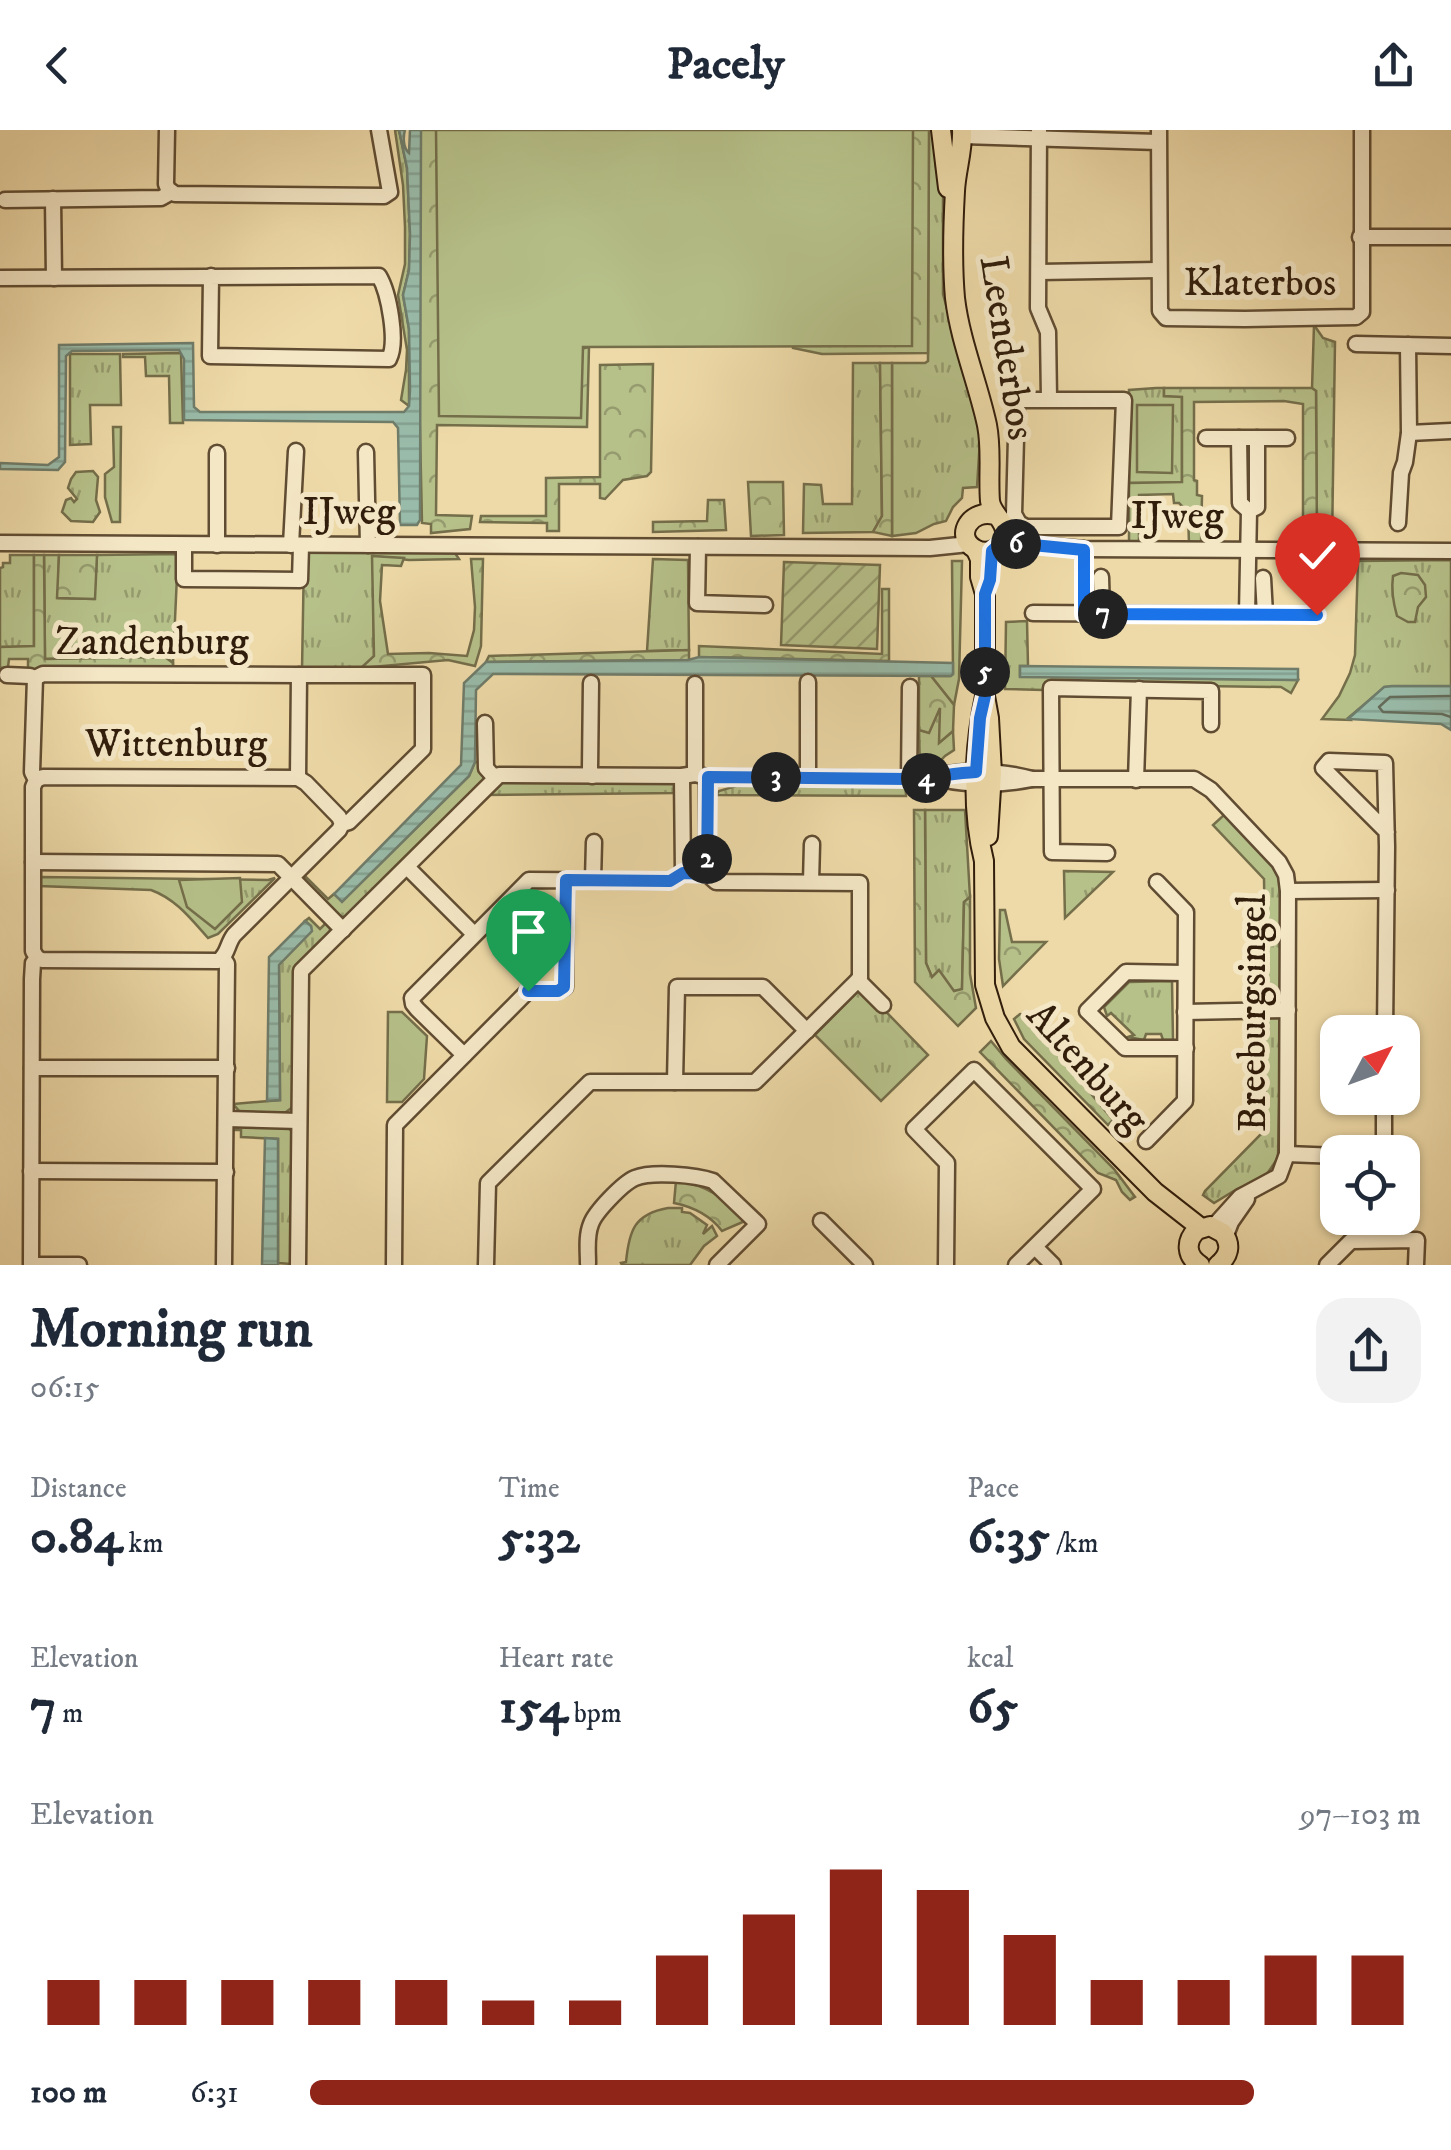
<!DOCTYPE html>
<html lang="en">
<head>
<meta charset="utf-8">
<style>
	:root { --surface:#fff; --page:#f2f2f3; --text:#1f2937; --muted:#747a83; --accent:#8f2418 }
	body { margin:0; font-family:"IM FELL DW Pica",serif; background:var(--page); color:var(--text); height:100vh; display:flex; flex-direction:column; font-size:38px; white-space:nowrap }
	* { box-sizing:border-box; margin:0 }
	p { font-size:32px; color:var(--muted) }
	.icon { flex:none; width:55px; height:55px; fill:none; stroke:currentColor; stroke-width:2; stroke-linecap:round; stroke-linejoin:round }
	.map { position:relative; height:1135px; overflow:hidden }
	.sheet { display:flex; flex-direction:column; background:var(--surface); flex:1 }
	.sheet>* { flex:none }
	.needle { width:65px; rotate:49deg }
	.buttons { position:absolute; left:1320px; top:885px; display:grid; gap:20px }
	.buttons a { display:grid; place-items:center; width:100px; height:100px; border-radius:20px; background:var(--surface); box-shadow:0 2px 8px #0004; font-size:50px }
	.pin { position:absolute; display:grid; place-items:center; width:85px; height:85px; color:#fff; margin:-102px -42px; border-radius:50% 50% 50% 0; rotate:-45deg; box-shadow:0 0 10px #0007 }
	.pin .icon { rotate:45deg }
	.km { position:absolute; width:50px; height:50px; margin:-25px; border-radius:50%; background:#222; color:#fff; font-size:28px; line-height:50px; text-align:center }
	.round { display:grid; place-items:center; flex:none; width:105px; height:105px; border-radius:30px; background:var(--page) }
	.overview { display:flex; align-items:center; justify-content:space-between; height:170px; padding:0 30px }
	h1 { font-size:55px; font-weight:700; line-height:75px }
	.stats { display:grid; grid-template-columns:repeat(3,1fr); gap:15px; height:170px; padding:10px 30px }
	.stats div { display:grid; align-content:center }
	.stats b { font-size:50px; font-weight:700 }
	.stats small { font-size:28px; font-weight:400 }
	.stats p { font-size:28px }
	.chart { height:280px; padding:20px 30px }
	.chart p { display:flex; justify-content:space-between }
	.chart svg { width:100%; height:180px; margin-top:10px; stroke:var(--accent); stroke-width:6 }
	ul { padding:0 30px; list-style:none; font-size:32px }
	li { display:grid; grid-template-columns:160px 120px 1fr; align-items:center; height:75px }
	li i { height:25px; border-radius:12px; background:var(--accent) }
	header { display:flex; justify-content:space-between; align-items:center; height:130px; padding:0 30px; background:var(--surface); font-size:45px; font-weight:700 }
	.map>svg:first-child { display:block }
	.grass { fill:url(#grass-tufts); stroke:#746e4a; stroke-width:2.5 }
	.forest { fill:url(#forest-crowns); stroke:#746e4a; stroke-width:2.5 }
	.park { fill:#b6c089; stroke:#746e4a; stroke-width:2.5 }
	.garden { fill:url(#garden-furrows); stroke:#746e4a; stroke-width:2.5 }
	.water { fill:url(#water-rules); stroke:#6f7c6a; stroke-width:2.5 }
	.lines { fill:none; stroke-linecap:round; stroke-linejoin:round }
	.shore { stroke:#656c5a; stroke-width:2.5 }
	.minor-casing { stroke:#604c32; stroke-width:19 }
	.major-casing { stroke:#311d0b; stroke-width:22 }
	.minor { stroke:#f4e7c6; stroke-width:14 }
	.major { stroke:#eedaa8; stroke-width:18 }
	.route-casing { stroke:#fff; stroke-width:20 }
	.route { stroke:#1a73e8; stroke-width:12 }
	.labels { text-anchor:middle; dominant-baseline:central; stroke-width:10; stroke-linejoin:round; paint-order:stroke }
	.street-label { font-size:40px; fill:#311d0b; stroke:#f4e7c6 }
</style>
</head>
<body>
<header><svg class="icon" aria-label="back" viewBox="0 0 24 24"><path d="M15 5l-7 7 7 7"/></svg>Pacely<svg class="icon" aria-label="share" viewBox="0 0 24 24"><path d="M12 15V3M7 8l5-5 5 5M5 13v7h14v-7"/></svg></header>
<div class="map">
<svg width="1451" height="1135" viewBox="0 0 1451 1135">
	<defs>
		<pattern id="grass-tufts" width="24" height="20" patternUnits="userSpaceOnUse" patternTransform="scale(2.5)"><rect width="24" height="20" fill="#b6c089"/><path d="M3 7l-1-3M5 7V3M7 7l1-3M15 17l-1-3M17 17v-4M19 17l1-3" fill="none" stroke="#959b6e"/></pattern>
		<pattern id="forest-crowns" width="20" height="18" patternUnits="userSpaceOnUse" patternTransform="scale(2.5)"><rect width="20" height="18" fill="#b6c089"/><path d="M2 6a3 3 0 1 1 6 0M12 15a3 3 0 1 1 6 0" fill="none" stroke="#959b6e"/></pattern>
		<pattern id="garden-furrows" width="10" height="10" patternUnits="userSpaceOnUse" patternTransform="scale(2.5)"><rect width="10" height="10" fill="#b6c089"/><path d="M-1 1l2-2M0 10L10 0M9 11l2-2" fill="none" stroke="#959b6e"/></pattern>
		<pattern id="water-rules" width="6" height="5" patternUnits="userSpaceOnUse" patternTransform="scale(2.5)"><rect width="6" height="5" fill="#99bba9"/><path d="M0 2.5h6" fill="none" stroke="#84a090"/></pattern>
	</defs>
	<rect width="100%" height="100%" fill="#eedaa8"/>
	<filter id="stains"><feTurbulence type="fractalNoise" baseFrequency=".002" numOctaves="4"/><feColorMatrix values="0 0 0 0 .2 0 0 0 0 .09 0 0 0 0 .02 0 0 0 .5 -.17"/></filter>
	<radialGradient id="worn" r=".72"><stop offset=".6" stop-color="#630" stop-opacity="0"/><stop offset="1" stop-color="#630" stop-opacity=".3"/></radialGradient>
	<g class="grass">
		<path d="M395,0h4l8,38 3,66 -1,36 -6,25 6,34v77l-8,-6 5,-30 1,-20 -9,-55 7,-31v-37l-2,-42z"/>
		<path d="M929,0h8l6,60v104l33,121 4,24 -3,48 -14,1 -1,10 -9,9 -7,14 -12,3 -18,9 -24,3v-173h33l3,-2z"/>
		<path d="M1314,195l9,13 12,4 -3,202h-15l-1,-153 -4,-2z"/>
		<path d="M181,223l2,70h-13l-1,-47h-23l-1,-19h-22v-3z"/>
		<path d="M70,224h50l1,51h-31l1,39 -21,1z"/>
		<path d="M853,233h27l2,153 -9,16 -70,1 1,-49 17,1 2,19h29z"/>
		<path d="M1156,258h8v8h18v87h-53v-93z"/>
		<path d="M113,297h8l-1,95h-8l-7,-25v-23l9,-7z"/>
		<path d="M93,341l5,6 -2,23 4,12 -7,10 -22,-1 -9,-9 4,-12 5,-2 3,4 3,-3 -9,-11 3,-9 5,-7z"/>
		<path d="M309,419l144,1 6,9 -50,1 -36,-4 1,100 -5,12 -8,4 -4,-4h-14l-2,3 -8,-3 -31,2 2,-113z"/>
		<path d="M178,424l-5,109 -8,-6 -120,2 -1,-104h15l-1,43 36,1 3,-44z"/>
		<path d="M10,425h24v92h-34v-79l3,-1v-4h7z"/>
		<path d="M653,429l35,1 1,90 -42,1z"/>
		<path d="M1451,430v126l-66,1 -37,31 2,2 -28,-1 17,-23 11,-23 5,-18 3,-94z"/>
		<path d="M952,431h10l-3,118 -5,26 -23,-29h19l3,-2z"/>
		<path d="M1027,491l1,45h-8v10l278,4 -7,13 -10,-6 -221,-3 -17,6 -38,-1 1,-67z"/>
		<path d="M941,574l-1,38 13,-11 1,19 -9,6 -14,15h-11l-1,-41 10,2z"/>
		<path d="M475,632h5l9,16 -141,139h-10l-33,-34v-7l23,23 6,-5 8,7 127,-125z"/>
		<path d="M675,650l1,13 -193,2 12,-12 15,-1z"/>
		<path d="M900,655h6v11l-190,-1 3,-4 17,-5z"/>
		<path d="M925,680h40l5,87 -6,5 -2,88 -8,1 -22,-13 -6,-15z"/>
		<path d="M1224,685l47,49 10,15v119l-15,1 -2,-120 -51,-54z"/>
		<path d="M1064,741l49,1 -48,46z"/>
		<path d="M41,747l227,3 7,-2 -57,56 -10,4c-17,-19 -32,-39 -57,-48l-112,-4z"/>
		<path d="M309,788l11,11 6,-6 4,4v7l-34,36 -2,136 -8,6 -45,1 -8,-9 47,-4 -1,-136 32,-33v-5l-6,-5z"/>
		<path d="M1172,851l1,59h-10l-2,-6h-15l-2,6 -16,-3 6,-2 -23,-22 -4,3 -3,-9 25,-25z"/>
		<path d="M862,857l66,68 -47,46 -66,-66z"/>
		<path d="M1264,888h17l-3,140 -14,20 -27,11 -23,14 -11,-8 2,-4 61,-62z"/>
		<path d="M240,996h46l8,7 -3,131 -13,-1v-124l-37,-2v-7h-6z"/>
		<path d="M668,1078h14v4l8,1 17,12 -4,9 9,-8 5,10 -13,10 -14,19h-68l-1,-2 5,-1c3,-31 8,-48 42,-54z"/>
	</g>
	<g class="forest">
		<path d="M417,0h21l142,219 9,-2 -2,80 -150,-2 -1,90 36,1 -2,13 -39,4v-9l-9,-1 -5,-230z"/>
		<path d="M909,0h20l-1,223 -106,1 -29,-6v-7z"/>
		<path d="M880,233h12v173l-19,-4 9,-16z"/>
		<path d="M653,234l-2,108 -4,4 -24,4 -18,19 -5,-1v-14h-41v47h-12v-8l-67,-1 1,-6h65v-38l54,-1v-112z"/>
		<path d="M1164,258h148l4,3 1,153h-14v-140l-19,-3 -90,1v78l3,1v14l5,1 -1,48h-12l-1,-32 -9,-9h-5l-1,-9 -34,1v49h-10v-61l53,-1v-85l-18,-1z"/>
		<path d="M748,352h35l1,53 -33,1z"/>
		<path d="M708,370h16l2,30 -73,2v-10l54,-1z"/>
		<path d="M34,425h10l1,104 120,-2 8,6v7h-145v-11h-19l-1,8 -8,1v-21l34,-1z"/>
		<path d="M59,425h38l-2,44 -38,-1z"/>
		<path d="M372,426l32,2 -3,8 -19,-1 -2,36 8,53 41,-1 38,3 7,-26 1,-23 -4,-48h12l-2,87 -6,20 -27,-6 -87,8 13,-12z"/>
		<path d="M1401,443l17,2 7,10 1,12 -8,10 -3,15h-7l-11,-6c-4,-14 -6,-26 -4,-40z"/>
		<path d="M882,459h7v72l-190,-4v-11l183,8z"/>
		<path d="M689,520v10l-203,2 3,-6z"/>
		<path d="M919,546h12l23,29 -1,26 -14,12 1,-35 -11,25 -10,-3z"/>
		<path d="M914,680h11l1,153 6,14 7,-7 15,21 8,-2 2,-87 6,-5v77l6,34 -18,18 -43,-44z"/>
		<path d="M1000,780h5l7,32h34l-43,44 -4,-27z"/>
		<path d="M1020,884l5,1 10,12 78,93 -5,5 -84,-86 -10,-20z"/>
		<path d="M991,911l15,18 108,110 21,28 -5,3 -8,-8 -6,-12 -18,-7 -118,-121z"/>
		<path d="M676,1051c33,4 46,16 69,40l-23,10c-12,-16 -28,-24 -48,-28z"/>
	</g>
	<g class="park">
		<path d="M436,0h477l-1,216 -329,1 -2,71 -142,-2z"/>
		<path d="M1137,275h36l-1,68 -35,-1z"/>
		<path d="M240,748l2,24 -27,27 -28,-22 -8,-27z"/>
		<path d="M388,882h14l25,24 -3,43 -22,23h-15z"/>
	</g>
	<path class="garden" d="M784,432l96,3 -3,84 -96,-4z"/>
	<g class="water">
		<path d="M399,0h6c-2,7 -2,18 4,23l1,-23h11l-1,390 -3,5h-17l-2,-97 -5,-6 -209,-2v-61l-5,-9 -107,1 -6,5 -1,106 -7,8 -58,-1v-6l48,2 11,-8v-112l134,-2 1,64 6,5h204l5,-6 1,-16 -1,-61 -6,-34 6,-25 1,-36 -3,-66z"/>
		<path d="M699,527l254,6v11l-2,2 -458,-2 -17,16 -1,72 -6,14 -127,126 -8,-8 127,-129 3,-82 22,-21 202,-2z"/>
		<path d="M1020,536l278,3v11l-278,-3z"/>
		<path d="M1392,556h59v44l-10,-6 -93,-5 36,-32z"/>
		<path d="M305,791l6,5 1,5 -33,34 1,135 -13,1 2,-144z"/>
		<path d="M265,1008l13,1v126h-16z"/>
	</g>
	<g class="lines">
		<path class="shore" d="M1451,566l-61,1 -11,10 4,5 59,2 9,3"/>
		<g class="minor-casing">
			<g id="minor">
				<path d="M167,0l-1,54 2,5 7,5 209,2 6,-4 -11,-62"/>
				<path d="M1039,0l-1,178 10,24 1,67"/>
				<path d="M1159,0l1,181 6,7 79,1 111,-2 6,-5v-182"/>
				<path d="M963,6l195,6"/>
				<path d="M53,69l1,79"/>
				<path d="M5,70l156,-2 9,-5"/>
				<path d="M1360,107h91"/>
				<path d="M1039,142l119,-2"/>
				<path d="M0,148l379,-2c10,17 19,66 10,83l-179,-3 1,-80"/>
				<path d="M1356,214l95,2"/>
				<path d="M1017,270h107l-5,127h-93l-7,-4 -5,-9z"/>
				<path d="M1409,303l42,-2"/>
				<path d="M1206,308h81"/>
				<path d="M1239,308l1,65 9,8"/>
				<path d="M366,322l2,93"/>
				<path d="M1398,393l3,-50 4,-11 4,-29 -1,-88"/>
				<path d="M1002,412l82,7 367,2"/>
				<path d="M0,413l930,5 39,-4"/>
				<path d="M184,415v34l116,1 1,-34"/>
				<path d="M217,415v-92"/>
				<path d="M291,415l5,-94"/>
				<path d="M698,417l-1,56 68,2"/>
				<path d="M1084,419v64"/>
				<path d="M1101,447l1,37"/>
				<path d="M1263,448l2,36"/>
				<path d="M1033,483l284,2"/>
				<path d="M1247,484l2,-103 8,-4v-69"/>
				<path d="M7,545l23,1 5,2 8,-4 256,1"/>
				<path d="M35,548l-3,94 4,8 -3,7v164l4,7 -4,5 -1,16 -1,286h48"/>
				<path d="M808,552v95"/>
				<path d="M591,553l-1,86 2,7"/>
				<path d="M695,554v90"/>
				<path d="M485,593l1,45 9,10"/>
				<path d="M682,646l1,97"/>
				<path d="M298,648l1,-103h124v74l-74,73 -7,2"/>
				<path d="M909,649l1,-92"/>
				<path d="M941,649c30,7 61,6 91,0h162l17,11 68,72 7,13 2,16 -1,263 -8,22 -39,21 -27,30"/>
				<path d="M36,650l7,-3 255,1 8,5 33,34 3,7 -3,6 -105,105c-7,9 -6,20 -16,26l-176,-1 -5,-2"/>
				<path d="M1136,650l3,-91"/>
				<path d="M1107,723l-55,-1 -1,-164 160,3v33"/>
				<path d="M33,732l245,2 65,66"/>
				<path d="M407,737l67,67"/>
				<path d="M707,744v-97"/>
				<path d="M593,750l1,-38"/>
				<path d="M811,752l1,-38"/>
				<path d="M1288,761l99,-1"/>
				<path d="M223,828l4,6 -3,301"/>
				<path d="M1184,843l-58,-1 -39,39 38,37h61"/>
				<path d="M858,850l25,25"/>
				<path d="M1185,882l103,-2"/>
				<path d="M1385,902l2,-185 -2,-84 -56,-2 -6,7 64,64"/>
				<path d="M464,925l-47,-46 -4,-5 -1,-6 117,-118 141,1 13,-8"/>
				<path d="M32,938h195"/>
				<path d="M675,952l2,-95h86l44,44"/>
				<path d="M227,989l72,2"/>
				<path d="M1146,1011l39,-40 1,-189 -29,-30"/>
				<path d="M1384,1022v-54"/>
				<path d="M1287,1024l51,2"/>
				<path d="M31,1041l195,1"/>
				<path d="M821,1091l44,44"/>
				<path d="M1226,1105l5,-13 16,-23"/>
				<path d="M1382,1109l1,-21"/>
				<path d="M1035,1117l18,18"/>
				<path d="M588,1133c0,-12 -2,-27 3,-39 4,-12 32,-41 44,-46 17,-7 61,-3 78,3l45,43 -41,41"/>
				<path d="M298,1135l3,-294 198,-196 183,1 13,-2 12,3 202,2c21,-1 37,-6 57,-7 22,-1 44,1 66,7"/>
				<path d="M394,1135l1,-140 133,-134h30l7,-4 1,-107"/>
				<path d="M486,1135l2,-82 102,-101h165l105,-104v-95l-144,-1 -9,-8 -24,-1"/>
				<path d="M946,1135l1,-102 -33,-34 60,-59 119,119 -77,76"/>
				<path d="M1327,1135l24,-24 66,-1 -1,25"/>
			</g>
		</g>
		<g class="major-casing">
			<g id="major">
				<path d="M941,0l7,58"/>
				<path d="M962,0c1,21 -6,40 -7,61 -2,35 -3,73 0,107 5,43 23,85 32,127 5,25 1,51 3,76 2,14 17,20 15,34 -2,14 -18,21 -30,14 -22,-13 -4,-41 20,-34"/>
				<path d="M976,420l4,9v18l5,17v102l4,22 3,55 -4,63"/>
				<path d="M985,566c-11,52 -14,113 -1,165l1,124 10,33 16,29 144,145 46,36"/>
				<path d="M1200,1135c-14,-9 -15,-24 -3,-35l13,-4 13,7c9,12 6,23 -5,32"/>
			</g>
		</g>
		<use href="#minor" class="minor"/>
		<use href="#major" class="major"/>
	</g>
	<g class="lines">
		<g class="route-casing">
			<path id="route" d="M528,861h30l6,-4 2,-107 104,1 13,-8 24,1 1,-97 200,2c24,-1 46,-6 68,-7l4,-54 5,-22v-102l5,-14 2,-29 10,-9 82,8v64l233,1"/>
		</g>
		<use href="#route" class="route"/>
	</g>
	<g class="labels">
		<g class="street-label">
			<text x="1260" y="154">Klaterbos</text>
			<text transform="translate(1006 218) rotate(81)">Leenderbos</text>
			<text x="349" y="383">IJweg</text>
			<text x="1177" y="387">IJweg</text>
			<text x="152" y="513">Zandenburg</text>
			<text x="176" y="615">Wittenburg</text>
			<text transform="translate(1254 883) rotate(-90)">Breeburgsingel</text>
			<text transform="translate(1087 938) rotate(48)">Altenburg</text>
		</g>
	</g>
	<rect width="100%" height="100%" filter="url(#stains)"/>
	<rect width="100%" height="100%" fill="url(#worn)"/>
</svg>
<div class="buttons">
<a><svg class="needle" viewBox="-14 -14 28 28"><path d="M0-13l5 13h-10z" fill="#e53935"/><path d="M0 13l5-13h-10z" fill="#747a83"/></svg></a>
<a><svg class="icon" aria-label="locate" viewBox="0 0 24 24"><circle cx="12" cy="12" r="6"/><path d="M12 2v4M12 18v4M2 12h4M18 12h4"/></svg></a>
</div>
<div class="pin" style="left:528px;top:861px;background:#1e9e55"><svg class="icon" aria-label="arrive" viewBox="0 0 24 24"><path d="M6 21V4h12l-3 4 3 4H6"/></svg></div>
<div class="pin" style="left:1317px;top:485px;background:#d93025"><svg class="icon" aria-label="check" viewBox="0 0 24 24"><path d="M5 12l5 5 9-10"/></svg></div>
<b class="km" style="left:707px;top:729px">2</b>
<b class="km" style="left:776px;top:647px">3</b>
<b class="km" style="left:926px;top:648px">4</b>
<b class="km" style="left:985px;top:542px">5</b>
<b class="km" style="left:1016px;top:414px">6</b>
<b class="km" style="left:1103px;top:484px">7</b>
</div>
<section class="sheet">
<div class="overview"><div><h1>Morning run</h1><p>06:15</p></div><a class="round"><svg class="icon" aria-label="share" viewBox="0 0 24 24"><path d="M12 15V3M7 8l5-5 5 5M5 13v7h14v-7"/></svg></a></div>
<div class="stats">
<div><p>Distance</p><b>0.84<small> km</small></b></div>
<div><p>Time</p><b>5:32</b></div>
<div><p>Pace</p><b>6:35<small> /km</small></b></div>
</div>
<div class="stats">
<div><p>Elevation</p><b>7<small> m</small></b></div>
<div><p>Heart rate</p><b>154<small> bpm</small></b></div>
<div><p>kcal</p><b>65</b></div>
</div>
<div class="chart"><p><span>Elevation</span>97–103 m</p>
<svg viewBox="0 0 160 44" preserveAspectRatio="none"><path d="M5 44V33M15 44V33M25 44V33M35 44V33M45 44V33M55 44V38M65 44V38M75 44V27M85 44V17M95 44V6M105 44V11M115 44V22M125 44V33M135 44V33M145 44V27M155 44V27"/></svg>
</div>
<ul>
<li><b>100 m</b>6:31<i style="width:85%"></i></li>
</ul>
</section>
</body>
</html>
